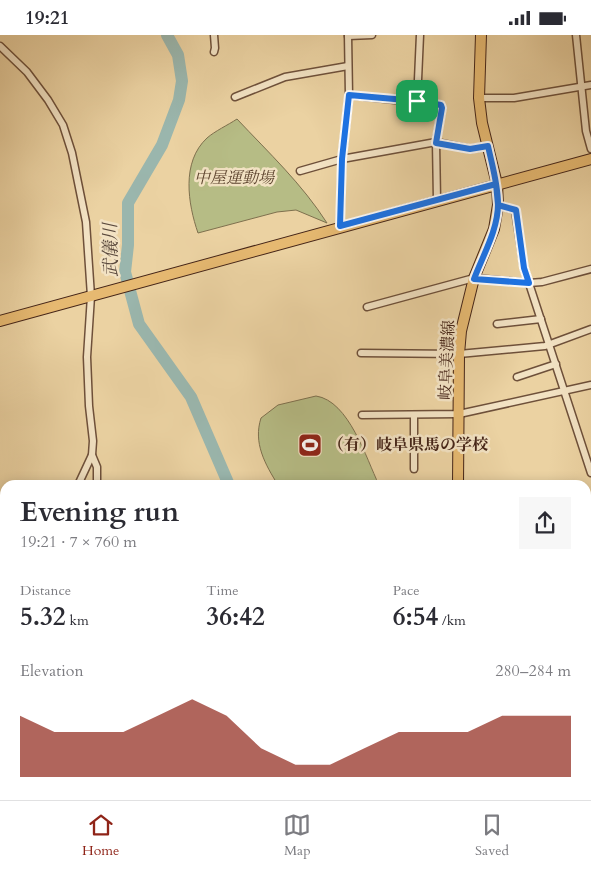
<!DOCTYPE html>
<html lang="en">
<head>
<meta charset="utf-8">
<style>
	:root { --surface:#fff; --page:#f7f7f7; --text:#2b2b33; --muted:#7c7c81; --line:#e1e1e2; --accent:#8f2418 }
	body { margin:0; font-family:Cardo,"Noto Serif JP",serif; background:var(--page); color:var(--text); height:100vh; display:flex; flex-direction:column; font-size:19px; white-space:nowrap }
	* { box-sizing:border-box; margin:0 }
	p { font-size:16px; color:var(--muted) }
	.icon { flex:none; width:28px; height:28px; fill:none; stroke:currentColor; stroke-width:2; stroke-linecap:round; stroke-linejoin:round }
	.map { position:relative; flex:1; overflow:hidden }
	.sheet { position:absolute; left:0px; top:445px; width:591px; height:320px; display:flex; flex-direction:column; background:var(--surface); border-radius:15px 15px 0 0; box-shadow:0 2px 12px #0003 }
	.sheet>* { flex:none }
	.pin { position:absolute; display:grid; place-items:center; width:42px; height:42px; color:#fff; margin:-21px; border-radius:10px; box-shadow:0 2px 8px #0006 }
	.round { display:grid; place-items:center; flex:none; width:52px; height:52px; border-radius:0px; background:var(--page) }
	.summary { display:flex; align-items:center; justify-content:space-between; height:85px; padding:0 20px }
	h1 { font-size:28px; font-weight:600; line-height:38px }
	.figures { display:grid; grid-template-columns:repeat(3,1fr); gap:8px; height:85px; padding:5px 20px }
	.figures div { display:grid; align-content:center }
	.figures b { font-size:25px; font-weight:600 }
	.figures small { font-size:14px; font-weight:400 }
	.figures p { font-size:14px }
	.chart { height:140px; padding:10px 20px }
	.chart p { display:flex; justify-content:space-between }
	.chart svg { width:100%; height:90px; margin-top:5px; fill:var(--accent); opacity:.7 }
	.status { display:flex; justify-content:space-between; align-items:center; height:35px; padding:0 25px; background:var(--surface); direction:ltr }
	.status svg { height:14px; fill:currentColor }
	.tabs { display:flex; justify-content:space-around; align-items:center; height:70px; border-top:1px solid var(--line); background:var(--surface); font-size:14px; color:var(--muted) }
	.tabs a { display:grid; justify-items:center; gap:2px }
	.tabs .on { color:var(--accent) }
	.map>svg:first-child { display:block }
	.green { fill:#b6bc85; stroke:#7e704e }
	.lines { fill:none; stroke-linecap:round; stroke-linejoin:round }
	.river { stroke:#9ab6ad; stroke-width:12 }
	.street-casing { stroke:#6e503a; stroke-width:9 }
	.primary-casing { stroke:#452518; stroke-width:12 }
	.street { stroke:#f2e2c3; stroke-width:6 }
	.primary { stroke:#e6b971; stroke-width:10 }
	.route-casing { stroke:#fff; stroke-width:10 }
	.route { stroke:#1a73e8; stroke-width:6 }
	.labels { text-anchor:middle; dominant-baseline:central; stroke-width:5; stroke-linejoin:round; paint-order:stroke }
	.park-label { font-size:16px; font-style:italic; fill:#5c432e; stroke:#f2e2c3 }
	.street-label { font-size:16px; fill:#452518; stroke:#f2e2c3 }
	.poi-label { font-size:16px; font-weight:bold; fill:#452518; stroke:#f2e2c3; text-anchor:start }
	.water-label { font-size:18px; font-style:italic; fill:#5a493d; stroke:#f2e2c3 }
</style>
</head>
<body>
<div class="status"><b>19:21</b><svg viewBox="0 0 49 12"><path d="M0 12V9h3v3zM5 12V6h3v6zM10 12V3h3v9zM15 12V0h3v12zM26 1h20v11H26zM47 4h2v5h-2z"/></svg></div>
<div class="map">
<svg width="591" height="765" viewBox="0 0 591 765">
	<rect width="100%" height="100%" fill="#ebd2a2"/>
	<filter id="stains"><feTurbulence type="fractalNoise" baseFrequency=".004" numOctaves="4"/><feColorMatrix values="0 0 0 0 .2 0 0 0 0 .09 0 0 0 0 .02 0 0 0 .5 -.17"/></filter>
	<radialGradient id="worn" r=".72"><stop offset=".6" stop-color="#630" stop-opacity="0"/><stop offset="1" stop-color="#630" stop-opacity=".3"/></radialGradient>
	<g class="green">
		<path d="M237,84c32,34 65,65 90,104l-31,-13 -19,2 -79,21c-10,-29 -17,-71 9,-95 8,-7 21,-13 30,-19z"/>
		<path d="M316,361c33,5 50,62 63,89h-101c-13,-21 -25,-42 -17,-67l17,-13z"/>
	</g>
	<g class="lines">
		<g class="river">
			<path d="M167,0l11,20 4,26 -3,19 -17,45 -34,58v42l-3,27 14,52 52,73 38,88"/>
			<path d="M391,760l3,5"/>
		</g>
		<g class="street-casing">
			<g id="street">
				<path d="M576,0l10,96 5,18"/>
				<path d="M348,1l24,-1"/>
				<path d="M0,11l27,26 21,28 15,25 9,28 14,69 5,74 -4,61 2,49 4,35 -1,14 -14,30"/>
				<path d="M214,17l1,-4 -1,-13"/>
				<path d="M349,60l92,10 1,3 -6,34 34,7 18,-3"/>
				<path d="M235,62l50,-20 63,-11"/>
				<path d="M479,63h35l77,-13"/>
				<path d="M417,67l3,-67"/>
				<path d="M300,136l42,-12 94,-17 1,58"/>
				<path d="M498,170l17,5 9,58 67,205"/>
				<path d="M340,191l2,-67 7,-64 -1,-60"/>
				<path d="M367,272l107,-29 55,5 13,-1 49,-13"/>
				<path d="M497,289l44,-5"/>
				<path d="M361,318l98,1 86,-8 46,-17"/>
				<path d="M517,342l39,-13"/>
				<path d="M362,380l97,-1 132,-29"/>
				<path d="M414,380v54"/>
				<path d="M92,420l5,12v18"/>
				<path d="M586,597l5,-3v-2"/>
				<path d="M0,631l5,-16"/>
				<path d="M586,640l5,2"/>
				<path d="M586,680h5"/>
				<path d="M586,727l5,3"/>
				<path d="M252,760l1,5"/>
				<path d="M506,760l2,5"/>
				<path d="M564,760l4,5"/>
			</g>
		</g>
		<g class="primary-casing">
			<g id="primary">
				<path d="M0,286l591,-162"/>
				<path d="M458,450l1,-131 2,-23 13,-53 20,-49 4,-24 -1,-21 -15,-61 -3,-25 2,-63"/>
				<path d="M462,760v5"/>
			</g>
		</g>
		<use href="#street" class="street"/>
		<use href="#primary" class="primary"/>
	</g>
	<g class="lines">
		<g class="route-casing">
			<path id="route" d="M417,66l24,4 1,3 -6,35 34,6 18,-3c4,19 10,38 10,58 0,26 -15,51 -24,75l55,4 -5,-15 -8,-58 -18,-5 -2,-21 -156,42 2,-67 7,-64 68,6"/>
		</g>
		<use href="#route" class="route"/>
	</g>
	<defs>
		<g id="stadium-square" transform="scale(1.25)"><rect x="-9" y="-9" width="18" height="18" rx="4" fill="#8f2418" stroke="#f2e2c3"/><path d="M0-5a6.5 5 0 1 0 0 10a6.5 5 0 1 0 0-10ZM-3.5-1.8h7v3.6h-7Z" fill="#fff"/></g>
	</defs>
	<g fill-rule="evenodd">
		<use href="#stadium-square" x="310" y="410"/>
	</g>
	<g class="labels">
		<g class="park-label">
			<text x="234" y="143">中屋運動場</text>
		</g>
		<g class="street-label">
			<text transform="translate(447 325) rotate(-87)">岐阜美濃線</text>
		</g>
		<g class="poi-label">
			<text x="328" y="410">（有）岐阜県馬の学校</text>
		</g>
		<g class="water-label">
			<text transform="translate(111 215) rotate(-91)">武儀川</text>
		</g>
	</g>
	<rect width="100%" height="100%" filter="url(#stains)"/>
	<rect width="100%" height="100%" fill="url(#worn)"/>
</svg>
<div class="pin" style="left:417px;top:66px;background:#1e9e55"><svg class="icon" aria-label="arrive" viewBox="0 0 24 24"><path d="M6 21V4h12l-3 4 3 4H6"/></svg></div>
<section class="sheet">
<div class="summary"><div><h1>Evening run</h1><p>19:21 · 7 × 760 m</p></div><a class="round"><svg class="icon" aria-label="share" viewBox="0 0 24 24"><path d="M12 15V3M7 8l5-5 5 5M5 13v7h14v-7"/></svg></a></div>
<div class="figures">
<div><p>Distance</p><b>5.32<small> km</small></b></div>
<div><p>Time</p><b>36:42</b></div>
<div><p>Pace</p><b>6:54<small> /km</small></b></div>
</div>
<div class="chart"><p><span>Elevation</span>280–284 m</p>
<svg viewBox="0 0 160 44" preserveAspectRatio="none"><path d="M0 44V14L10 22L20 22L30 22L40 14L50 6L60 14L70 30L80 38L90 38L100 30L110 22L120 22L130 22L140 14L150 14L160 14V44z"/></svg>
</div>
</section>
</div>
<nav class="tabs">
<a class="on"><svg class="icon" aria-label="home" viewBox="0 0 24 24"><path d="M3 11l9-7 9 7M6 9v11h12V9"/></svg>Home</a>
<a><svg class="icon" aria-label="map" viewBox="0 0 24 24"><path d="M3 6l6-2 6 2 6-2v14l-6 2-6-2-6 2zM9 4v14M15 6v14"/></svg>Map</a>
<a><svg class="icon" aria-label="saved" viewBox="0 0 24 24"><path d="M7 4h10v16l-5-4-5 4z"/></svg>Saved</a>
</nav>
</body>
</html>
